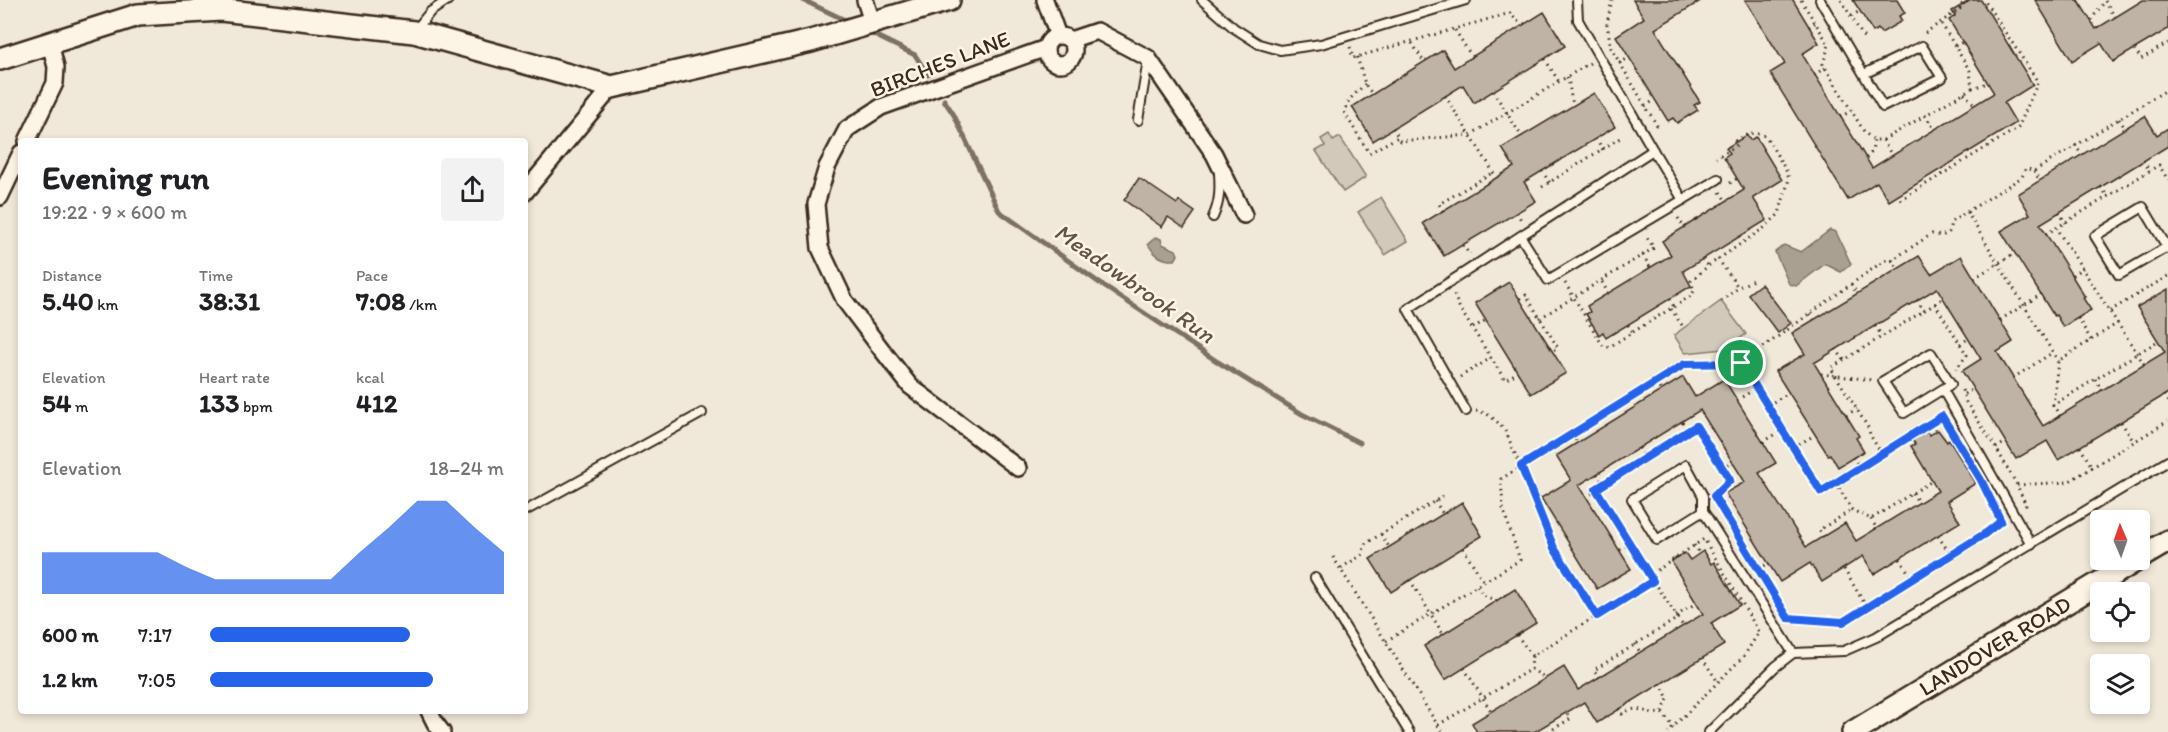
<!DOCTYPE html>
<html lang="en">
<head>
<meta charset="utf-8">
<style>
	:root { --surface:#fff; --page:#f2f2f2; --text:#202124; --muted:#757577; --accent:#2563eb }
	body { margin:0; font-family:Itim,sans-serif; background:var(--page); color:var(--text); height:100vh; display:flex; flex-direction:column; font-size:22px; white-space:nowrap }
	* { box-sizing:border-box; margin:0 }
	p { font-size:20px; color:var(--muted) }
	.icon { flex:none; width:33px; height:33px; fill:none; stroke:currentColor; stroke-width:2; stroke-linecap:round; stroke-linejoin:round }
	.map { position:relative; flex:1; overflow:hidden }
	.drawer { position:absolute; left:18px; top:138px; width:510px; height:576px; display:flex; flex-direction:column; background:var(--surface); border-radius:6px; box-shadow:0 3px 9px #0003 }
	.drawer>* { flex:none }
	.needle { width:39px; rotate:358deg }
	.fabs { position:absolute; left:2090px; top:510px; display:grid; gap:12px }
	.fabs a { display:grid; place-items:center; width:60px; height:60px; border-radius:6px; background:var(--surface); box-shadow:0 3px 9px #0003; font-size:30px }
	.pin { position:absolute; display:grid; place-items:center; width:51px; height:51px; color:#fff; margin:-26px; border:3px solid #fff; border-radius:50%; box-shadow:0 2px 6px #0007 }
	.round { display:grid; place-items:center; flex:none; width:63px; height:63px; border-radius:6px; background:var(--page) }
	.head { display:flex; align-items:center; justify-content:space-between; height:102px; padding:0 24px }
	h1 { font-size:33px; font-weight:800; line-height:45px }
	.stats { display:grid; grid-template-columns:repeat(3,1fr); gap:9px; height:102px; padding:6px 24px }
	.stats div { display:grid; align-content:center }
	.stats b { font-size:26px; font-weight:800 }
	.stats small { font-size:16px; font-weight:400 }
	.stats p { font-size:16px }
	.chart { height:168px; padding:12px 24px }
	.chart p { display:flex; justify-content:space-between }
	.chart svg { width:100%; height:108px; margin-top:6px; fill:var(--accent); opacity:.7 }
	ul { padding:0 24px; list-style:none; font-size:20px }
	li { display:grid; grid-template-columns:96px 72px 1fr; align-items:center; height:45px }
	li i { height:15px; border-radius:8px; background:var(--accent) }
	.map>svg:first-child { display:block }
	.green { fill:#d2c9ba; stroke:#867a6c; stroke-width:1.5 }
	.water { fill:#aaa091; stroke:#7e7163; stroke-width:1.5 }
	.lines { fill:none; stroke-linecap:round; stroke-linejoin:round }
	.stream { stroke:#7e7163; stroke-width:5 }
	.building { fill:#beb3a4; stroke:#3b2a1e; stroke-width:1.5 }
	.lane-casing { stroke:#3b2a1e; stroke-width:12 }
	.street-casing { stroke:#3b2a1e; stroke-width:20 }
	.secondary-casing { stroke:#3b2a1e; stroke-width:26 }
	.path { stroke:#3b2a1e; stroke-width:3; stroke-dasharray:1.5 4.5; stroke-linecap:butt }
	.lane { stroke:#fcf5e5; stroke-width:8 }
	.street { stroke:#fcf5e5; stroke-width:15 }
	.secondary { stroke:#fcf5e5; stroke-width:21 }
	.route-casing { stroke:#fff; stroke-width:12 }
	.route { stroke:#2563eb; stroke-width:8 }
	.labels { text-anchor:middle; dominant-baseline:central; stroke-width:5; stroke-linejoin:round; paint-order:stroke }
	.street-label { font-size:22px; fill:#3b2a1e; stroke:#fcf5e5 }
	.water-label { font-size:24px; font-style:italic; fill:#625346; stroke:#fcf5e5 }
</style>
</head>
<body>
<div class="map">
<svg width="2168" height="732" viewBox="0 0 2168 732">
	<rect width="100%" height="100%" fill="#f0e9d9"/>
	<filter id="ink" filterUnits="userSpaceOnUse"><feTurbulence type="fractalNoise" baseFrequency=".0167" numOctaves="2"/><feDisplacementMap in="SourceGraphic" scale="12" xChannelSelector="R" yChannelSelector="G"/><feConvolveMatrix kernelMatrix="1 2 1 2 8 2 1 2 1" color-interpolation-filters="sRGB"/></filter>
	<g filter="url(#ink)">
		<g class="green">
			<path d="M1329,134l4,7 7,-4 26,40 -23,15 -27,-41 9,-5 -4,-7z"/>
			<path d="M1381,197l27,44 -23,14 -27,-43z"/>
			<path d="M1721,301l25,33 -21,15 -40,4 -11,-18z"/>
		</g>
		<g class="water">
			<path d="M1830,230l6,2 15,32 -10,8 -16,-8 -29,22 -7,-2 -14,-32 9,-7 17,7z"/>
			<path d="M1156,237l5,2 1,5 14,6 2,5 -3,5c-12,1 -21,-5 -27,-16z"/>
		</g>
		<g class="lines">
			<g class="stream">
				<path d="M803,0l46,22"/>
				<path d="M868,32l47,23 13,20"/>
				<path d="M944,100l10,15 45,96 106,76 113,75 84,52 58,29"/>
			</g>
		</g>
		<g class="building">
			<path d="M1633,0h69l-47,29 45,73 -6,3 4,5 -21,13 -4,-5 -5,3 -52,-85 28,-18z"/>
			<path d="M1745,0h48l26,43 -17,11 70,114 122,-75 -45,-73 6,-4 -3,-5 19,-11h10l52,85 -29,18 12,20 -127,78 -12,-19 -29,18 -78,-127 15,-9z"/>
			<path d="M1853,0h44l8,13 -6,3 3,5 -21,12 -3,-4 -5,3z"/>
			<path d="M2035,0h43l18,29 47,-29h25v29l-55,33 -12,-19 -29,18z"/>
			<path d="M1544,12l21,34 -91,57 -11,-18 -90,56 -21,-34 91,-57 11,18z"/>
			<path d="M1594,93l21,34 -91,55 12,19 -92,55 -21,-33 91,-56 -12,-19z"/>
			<path d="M2145,116l12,19 11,-7v18l-128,78 45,73 -2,1 8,12 -28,17 -7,-12 -2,1 -53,-85 29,-17 -12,-20z"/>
			<path d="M1747,135l3,5 6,-3 26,43 -29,18 14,22 -84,51 8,15 -85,52 -3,-6 -4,3 -13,-21 4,-2 -3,-6 84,-51 -9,-14 82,-51 -20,-33 6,-4 -4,-5z"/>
			<path d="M1139,178l38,26 2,-3 16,11 -11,16 -16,-11 -6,10 -38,-27z"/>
			<path d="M1919,256l12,18 30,-18 52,86 -16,10 46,74 122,-74 -28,-45 31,-18v104l-110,67 -11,-19 -31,18 -54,-88 19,-12 -44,-71 -123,75 45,73 -3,2 8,13 -26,16 -8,-13 -2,1 -53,-84 30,-17 -13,-21z"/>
			<path d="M1509,282l57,91 -35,21 -56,-91z"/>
			<path d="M1761,284l30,39 -13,10 -30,-39z"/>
			<path d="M1683,377l12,20 29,-18 52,84 -17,10 47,74 39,-24 11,18 82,-50 -27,-45 4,-2 -4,-6 14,-9 4,6 9,-5 9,12 2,-2 27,43 -29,18 13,21 -86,52 -11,-18 -41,26 -12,-19 -30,19 -55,-89 20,-11 -45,-72 -121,75 52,84 -34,20 -56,-91 30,-18 -15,-24z"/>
			<path d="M1462,502l20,34 -91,56 -21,-33z"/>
			<path d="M1703,551l8,13 3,-2 26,43 -29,18 13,22 -127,78 -13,-21 -50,30h-57l-5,-9 92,-56 14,23 125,-76 -32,-53 14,-8 5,7z"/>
			<path d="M1515,589l21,34 -91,57 -21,-34z"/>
		</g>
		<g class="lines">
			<g class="lane-casing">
				<g id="lane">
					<path d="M1202,0l32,28 25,16 21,6 41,-6 145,-44"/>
					<path d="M1820,0l63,107 59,-29 -20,-32 -58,28"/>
					<path d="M415,31l15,-19 18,-12"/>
					<path d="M1138,120l10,-60"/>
					<path d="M1653,150l30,50"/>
					<path d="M1213,217c7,-15 7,-28 6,-44"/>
					<path d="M1521,237l27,43 170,-101"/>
					<path d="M2167,247l-48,28 -24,-39 48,-29 24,40 1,2"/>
					<path d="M1931,353l20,31 -47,29 -21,-32z"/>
					<path d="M1943,390l88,154"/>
					<path d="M1466,411l-58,-102 245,-159 -75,-130 -1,-20"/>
					<path d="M525,511l177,-98"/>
					<path d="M1703,511l-46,29 -25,-41 54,-34 17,31v15l90,142"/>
					<path d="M1315,578l94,154"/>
					<path d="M1709,732l66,-65 18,-14 51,-2 32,-14 292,-176"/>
				</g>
			</g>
			<g class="street-casing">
				<g id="street">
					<path d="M865,0l7,22"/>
					<path d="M1045,0l13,36"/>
					<circle cx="1060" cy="50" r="14"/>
					<path d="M1070,40l27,-9 51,27 66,96 30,61"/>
					<path d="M27,141l28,-58 1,-16 -6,-24"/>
					<path d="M525,192l87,-105"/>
					<path d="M0,197l21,-44"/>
					<path d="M1018,468l-108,-82 -28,-36 -37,-49 -25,-53 -4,-44 11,-37 20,-38 34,-22 165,-59"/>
					<path d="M429,711l6,12 7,9"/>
				</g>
			</g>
			<g class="secondary-casing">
				<g id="secondary">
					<path d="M0,59l138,-44 83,-5 193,22 198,55 199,-46 138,-41"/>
					<path d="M2139,558l29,-17"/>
					<path d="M1853,732l284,-172"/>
				</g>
			</g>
			<g class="path">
				<path d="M1612,0l-5,24 4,24 48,81"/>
				<path d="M1801,0l28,45 -6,19 42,69 9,7h9l89,-52 -2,-17 -29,-48"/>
				<path d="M1841,0l23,38"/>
				<path d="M2105,1l10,16"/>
				<path d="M1851,16l9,-5"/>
				<path d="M2091,20l14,-19"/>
				<path d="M1809,27l6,-4"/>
				<path d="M1455,30l17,27"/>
				<path d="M1925,33l35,-24 -1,-3 10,-6"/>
				<path d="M1412,43l12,19"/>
				<path d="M1955,46l8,-4"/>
				<path d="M1350,47l3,11 157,-45 6,7 9,4"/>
				<path d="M2135,49l6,10 27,-16"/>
				<path d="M1357,57l8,27 7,10"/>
				<path d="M1545,59l14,23"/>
				<path d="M1619,63l10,-5"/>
				<path d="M1814,75l11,-7"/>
				<path d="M1567,77c4,10 2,19 7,28"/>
				<path d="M1365,84l-16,16 -5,12 25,41 29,-16 2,4 70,-6 120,-72"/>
				<path d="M1972,88l16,-5"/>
				<path d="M1493,91l29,46"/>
				<path d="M1964,93l11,12"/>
				<path d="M1445,96l43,67 8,15"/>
				<path d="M1645,106l10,-6"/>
				<path d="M1925,115l10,15"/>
				<path d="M1840,117l11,-6"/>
				<path d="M2119,119l6,9"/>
				<path d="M1393,128l5,9"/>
				<path d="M1596,138l7,12"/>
				<path d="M1883,140l9,16"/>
				<path d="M2075,145l7,10"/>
				<path d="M1866,158l6,-6 2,-12"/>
				<path d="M2143,161l7,10"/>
				<path d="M1542,171l8,12"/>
				<path d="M2034,171l6,10"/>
				<path d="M1730,183l8,-5"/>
				<path d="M1542,187l78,-49"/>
				<path d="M2101,187l7,10"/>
				<path d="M1720,192l6,9"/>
				<path d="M1900,200l118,-72 20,-46 -54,-82"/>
				<path d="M1443,211l-4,-7 53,-31"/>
				<path d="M1517,212l4,8"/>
				<path d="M1967,212l91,149"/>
				<path d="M2059,212l7,11"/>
				<path d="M1678,218l6,9"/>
				<path d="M2046,234l10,-6"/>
				<path d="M1463,245l6,9 1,-1"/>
				<path d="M1643,255l7,12"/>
				<path d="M1703,259l5,7"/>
				<path d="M1718,259l20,28"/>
				<path d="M1892,260l6,8"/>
				<path d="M2072,275l11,-7"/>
				<path d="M1974,278l41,-25"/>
				<path d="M1602,282l6,11"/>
				<path d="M1565,283l38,63 6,1 82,-51 3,-5 -3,-10 17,-15 56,-38 15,-14 10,-35 -2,-7 -20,-34c-12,-9 -20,-4 -32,3l2,4 -21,13"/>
				<path d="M1851,284l6,10"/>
				<path d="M1454,295l6,14 45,71 13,-8"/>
				<path d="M1520,299l6,-4 32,53 -5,3"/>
				<path d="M1670,299l4,8"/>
				<path d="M1917,300l7,11"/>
				<path d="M1721,301l18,-14 16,-8"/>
				<path d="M1935,304l8,-6"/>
				<path d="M1671,309l13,19"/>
				<path d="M2110,311l58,-35"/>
				<path d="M1810,314l4,6"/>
				<path d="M1540,318l114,-70 -8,-12"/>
				<path d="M2078,318l13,22"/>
				<path d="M2000,320l40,-25"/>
				<path d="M1628,325l5,7"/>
				<path d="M1875,326l7,10"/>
				<path d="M1473,328l13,-8"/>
				<path d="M1960,344l8,-5"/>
				<path d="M1732,345l89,147 121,-75"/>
				<path d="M1836,349l8,11"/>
				<path d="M2144,364l-88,-136 103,-63 9,15"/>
				<path d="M1821,374l52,6"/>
				<path d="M1460,377l31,-19"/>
				<path d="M2013,378l39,-25"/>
				<path d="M2095,379l7,11"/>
				<path d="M1656,383l5,8"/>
				<path d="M1962,390l4,12 30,46 21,37 9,20 -2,2"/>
				<path d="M1964,394l9,-5"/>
				<path d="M2164,395l4,7"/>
				<path d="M1737,400l20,-12"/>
				<path d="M1768,405l21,-12"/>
				<path d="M2053,405l5,-44 60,-38"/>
				<path d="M1476,411c13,1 22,11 30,21l48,116 43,68"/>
				<path d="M1846,415l11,-6"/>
				<path d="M2060,416l-7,-11 105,-64"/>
				<path d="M1682,422l5,10"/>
				<path d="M2121,422l13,20"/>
				<path d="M1932,423l4,8"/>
				<path d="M1572,434l5,8"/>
				<path d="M1763,442l20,-12"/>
				<path d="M1794,447l21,-12"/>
				<path d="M2080,447l12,20"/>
				<path d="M1639,448l6,10"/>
				<path d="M1996,448l10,-6"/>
				<path d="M1882,454l-12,-19 -1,-6 -38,-61 104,-64 32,51 -11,14"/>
				<path d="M1853,457l7,11"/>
				<path d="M1722,468l10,-7"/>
				<path d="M1597,474l6,10"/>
				<path d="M1836,483l16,27 19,9 61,-38"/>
				<path d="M2017,485l51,-3 100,-61"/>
				<path d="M1912,493l7,10"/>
				<path d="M1586,497l11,-6"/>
				<path d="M1435,501l8,13"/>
				<path d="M1871,519l6,10"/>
				<path d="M1381,534l8,13"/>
				<path d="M1938,536l13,19"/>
				<path d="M1823,537l-4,-7 33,-20"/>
				<path d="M1694,545l6,9"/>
				<path d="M1463,548l21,34"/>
				<path d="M1620,550l10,-6"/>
				<path d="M1333,557l109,175"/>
				<path d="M1900,559l13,21"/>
				<path d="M1341,568l21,-13 3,-11 80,-49"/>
				<path d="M1759,569l10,-6"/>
				<path d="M1844,569l23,39"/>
				<path d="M1650,575l-54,-86 100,-62 33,53 -15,17 74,121 55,4 143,-89 18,-13"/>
				<path d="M1410,580l33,54"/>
				<path d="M1477,586l6,9 14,6"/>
				<path d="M1676,616l20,-13"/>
				<path d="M1678,618l5,8"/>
				<path d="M1517,635l15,21"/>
				<path d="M1386,641l134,-81 -17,-52 -2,-29 184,-114 56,-2 144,-103h7l40,-26 10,2 7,-4 2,-10 71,-45 4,-9 8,3 134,-82"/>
				<path d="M1635,644l5,8"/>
				<path d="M1702,658l16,24"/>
				<path d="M1464,668l27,43"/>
				<path d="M1531,669l14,9"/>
				<path d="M1599,678l-5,-8 84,-52 -28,-43 54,-36 55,93 -15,24 -76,76"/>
				<path d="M1661,683l7,16 -6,14"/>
				<path d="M1618,709l4,5c18,-11 21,1 40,-1l12,14"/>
				<path d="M1438,725l93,-56 1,-13 121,-75"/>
				<path d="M1548,732l22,-13 -4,-7"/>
			</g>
			<use href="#lane" class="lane"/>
			<use href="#street" class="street"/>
			<use href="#secondary" class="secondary"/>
		</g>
	</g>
	<g class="lines" filter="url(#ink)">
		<g class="route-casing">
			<path id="route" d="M1741,363l80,129 121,-76 39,64 20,41 -15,12 -143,89 -55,-4 -74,-122 16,-16 -34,-54 -100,63 57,92 -56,35 -43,-68 -33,-82 164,-102z"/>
		</g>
		<use href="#route" class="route"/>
	</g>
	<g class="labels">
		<g class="street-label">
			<text transform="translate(940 64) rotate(-21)">BIRCHES LANE</text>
			<text transform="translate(1995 646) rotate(-31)">LANDOVER ROAD</text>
		</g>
		<g class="water-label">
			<text transform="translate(1135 283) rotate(35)">Meadowbrook Run</text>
		</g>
	</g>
</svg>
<div class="fabs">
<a><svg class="needle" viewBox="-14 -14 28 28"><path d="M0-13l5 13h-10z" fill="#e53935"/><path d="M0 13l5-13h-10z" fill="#757577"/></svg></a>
<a><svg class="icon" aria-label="locate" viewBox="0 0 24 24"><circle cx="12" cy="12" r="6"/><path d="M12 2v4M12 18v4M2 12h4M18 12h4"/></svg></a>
<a><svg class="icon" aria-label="layers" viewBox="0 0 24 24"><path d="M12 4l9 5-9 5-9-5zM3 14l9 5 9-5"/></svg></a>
</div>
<div class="pin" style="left:1741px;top:363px;background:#1e9e55"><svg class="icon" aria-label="arrive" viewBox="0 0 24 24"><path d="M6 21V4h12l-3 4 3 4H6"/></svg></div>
<section class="drawer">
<div class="head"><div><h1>Evening run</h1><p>19:22 · 9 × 600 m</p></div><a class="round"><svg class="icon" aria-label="share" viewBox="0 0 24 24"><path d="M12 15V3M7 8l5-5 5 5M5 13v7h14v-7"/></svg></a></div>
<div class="stats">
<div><p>Distance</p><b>5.40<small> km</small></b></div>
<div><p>Time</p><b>38:31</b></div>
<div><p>Pace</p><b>7:08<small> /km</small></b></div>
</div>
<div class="stats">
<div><p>Elevation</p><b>54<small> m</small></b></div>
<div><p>Heart rate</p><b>133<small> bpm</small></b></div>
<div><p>kcal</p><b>412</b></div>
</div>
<div class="chart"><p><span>Elevation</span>18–24 m</p>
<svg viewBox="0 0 160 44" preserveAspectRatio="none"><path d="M0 44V27L10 27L20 27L30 27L40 27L50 33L60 38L70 38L80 38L90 38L100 38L110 27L120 17L130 6L140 6L150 17L160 27V44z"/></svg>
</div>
<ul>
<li><b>600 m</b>7:17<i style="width:68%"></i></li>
<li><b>1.2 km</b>7:05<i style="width:76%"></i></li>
</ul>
</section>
</div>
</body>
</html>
